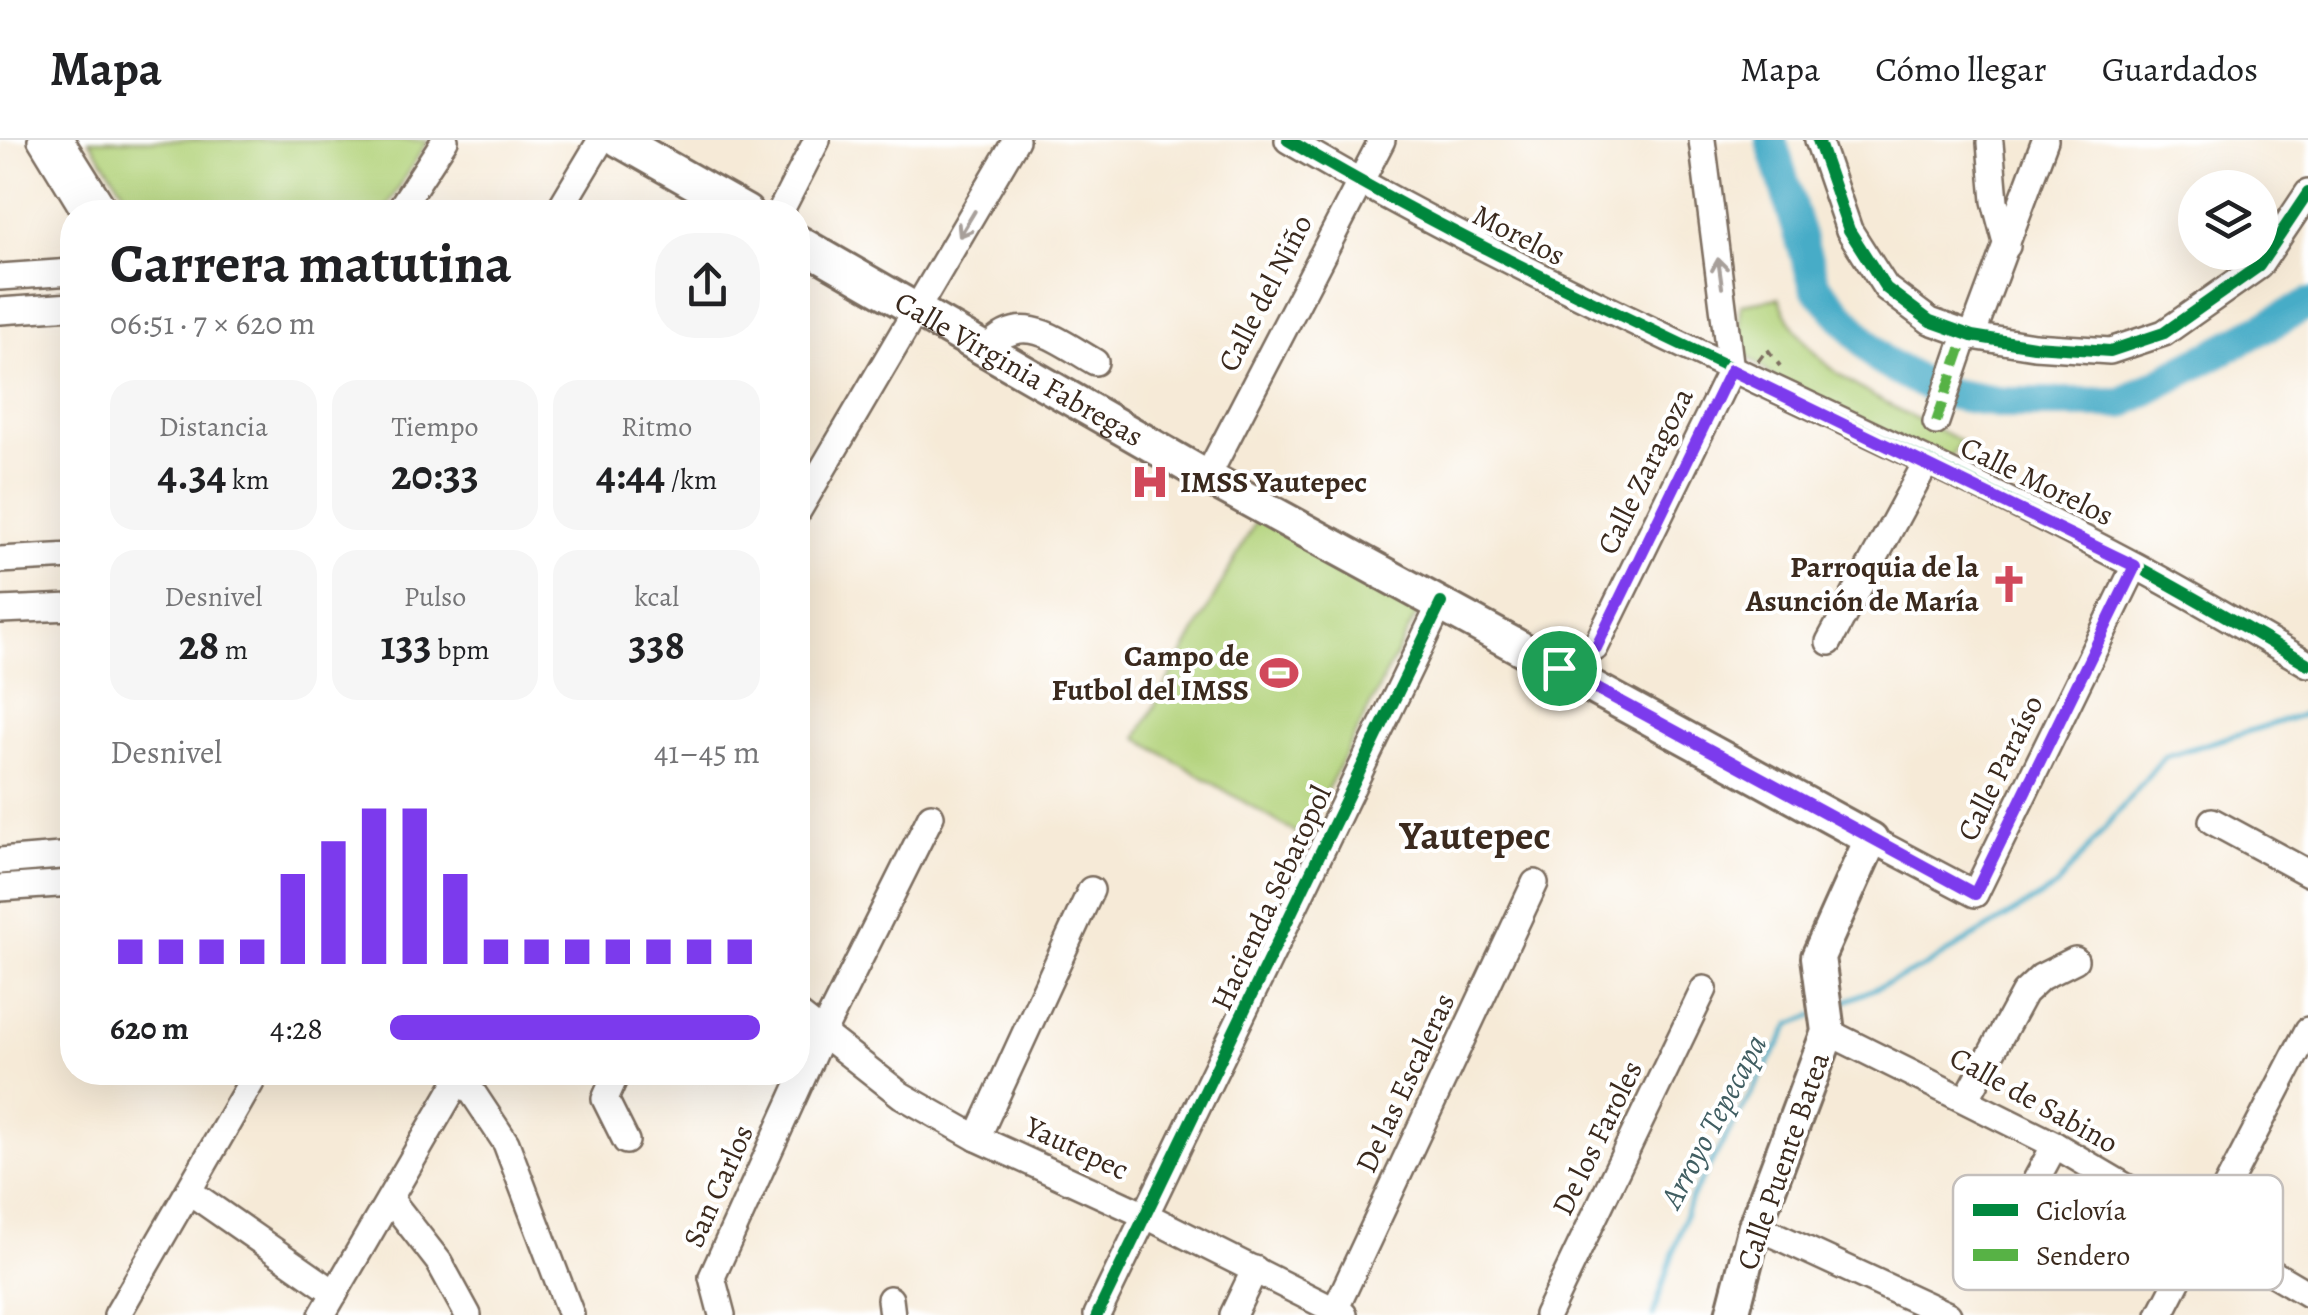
<!DOCTYPE html>
<html lang="es">
<head>
<meta charset="utf-8">
<style>
	:root { --surface:#fff; --page:#f6f6f6; --text:#202124; --muted:#757577; --line:#e0e0e0; --accent:#7c3aed }
	body { margin:0; font-family:Alegreya,serif; background:var(--page); color:var(--text); height:100vh; display:flex; flex-direction:column; font-size:38px; white-space:nowrap }
	* { box-sizing:border-box; margin:0 }
	p { font-size:32px; color:var(--muted) }
	.icon { flex:none; width:55px; height:55px; fill:none; stroke:currentColor; stroke-width:2; stroke-linecap:round; stroke-linejoin:round }
	.map { position:relative; flex:1; overflow:hidden }
	.sheet { position:absolute; left:60px; top:60px; width:750px; height:885px; display:flex; flex-direction:column; background:var(--surface); border-radius:40px; box-shadow:0 10px 40px #0002 }
	.sheet>* { flex:none }
	.tools { position:absolute; left:2178px; top:30px; display:grid; gap:20px }
	.tools a { display:grid; place-items:center; width:100px; height:100px; border-radius:50%; background:var(--surface); box-shadow:0 10px 40px #0002; font-size:50px }
	.pin { position:absolute; display:grid; place-items:center; width:85px; height:85px; color:#fff; margin:-42px; border:5px solid #fff; border-radius:50%; box-shadow:0 2px 10px #0007 }
	.round { display:grid; place-items:center; flex:none; width:105px; height:105px; border-radius:40px; background:var(--page) }
	.summary { display:flex; align-items:center; justify-content:space-between; height:170px; padding:0 50px }
	h1 { font-size:55px; font-weight:700; line-height:75px }
	.stats { display:grid; grid-template-columns:repeat(3,1fr); gap:15px; height:170px; padding:10px 50px }
	.stats div { display:grid; align-content:center; border-radius:25px; background:var(--page); text-align:center }
	.stats b { font-size:42px; font-weight:700 }
	.stats small { font-size:28px; font-weight:400 }
	.stats p { font-size:28px }
	.chart { height:280px; padding:20px 50px }
	.chart p { display:flex; justify-content:space-between }
	.chart svg { width:100%; height:180px; margin-top:10px; stroke:var(--accent); stroke-width:6 }
	ul { padding:0 50px; list-style:none; font-size:32px }
	li { display:grid; grid-template-columns:160px 120px 1fr; align-items:center; height:75px }
	li i { height:25px; border-radius:12px; background:var(--accent) }
	header { display:flex; align-items:center; gap:60px; box-sizing:border-box; height:140px; padding:0 50px; background:var(--surface); border-bottom:2px solid var(--line) }
	header strong { font-size:48px }
	nav { display:flex; gap:55px; margin-inline-start:auto; font-size:35px }
	.map>svg:first-child { display:block }
	.green { fill:#b3d37b; stroke:#777e4c; stroke-width:2.5 }
	.lines { fill:none; stroke-linecap:round; stroke-linejoin:round }
	.stream { stroke:#47acc7; stroke-width:5 }
	.river { stroke:#47acc7; stroke-width:32 }
	.minor-casing { stroke:#7c6d5f; stroke-width:30 }
	.major-casing { stroke:#7c6d5f; stroke-width:38 }
	.path { stroke:#7c6d5f; stroke-width:4; stroke-dasharray:8 8; stroke-linecap:butt }
	.minor { stroke:#fff; stroke-width:25 }
	.major { stroke:#fff; stroke-width:32 }
	.quiet { stroke:#57b245; stroke-width:10; stroke-dasharray:20 10; stroke-linecap:butt }
	.cycleway-casing { stroke:#fff; stroke-width:19 }
	.cycleway { stroke:#00873e; stroke-width:12 }
	.oneway { stroke:#a79f9a }
	.route-casing { stroke:#fff; stroke-width:20 }
	.route { stroke:#7c3aed; stroke-width:12 }
	.labels { text-anchor:middle; dominant-baseline:central; stroke-width:8; stroke-linejoin:round; paint-order:stroke }
	.street-label { font-size:30px; fill:#3b2a1e; stroke:#fff }
	.poi-label { font-size:30px; font-weight:bold; fill:#3b2a1e; stroke:#fff; text-anchor:end }
	.water-label { font-size:32px; font-style:italic; fill:#405e62; stroke:#fff }
	.district-label { font-size:40px; font-weight:bold; fill:#3b2a1e; stroke:#fff }
	.key { fill:#fff; stroke:#c4bfbc; stroke-width:2.5 }
	.key-label { font-size:28px; fill:#3b2a1e }
</style>
</head>
<body>
<header>
<strong>Mapa</strong>
<nav><a>Mapa</a><a>Cómo llegar</a><a>Guardados</a></nav>
</header>
<div class="map">
<svg width="2308" height="1175" viewBox="0 0 2308 1175">
	<rect width="100%" height="100%" fill="#fff"/>
	<filter id="ink" filterUnits="userSpaceOnUse"><feTurbulence type="fractalNoise" baseFrequency=".01" numOctaves="2"/><feDisplacementMap in="SourceGraphic" scale="20" xChannelSelector="R" yChannelSelector="G"/><feConvolveMatrix kernelMatrix="1 2 1 2 8 2 1 2 1" color-interpolation-filters="sRGB"/></filter>
	<filter id="wash" filterUnits="userSpaceOnUse"><feTurbulence type="fractalNoise" baseFrequency=".0048" numOctaves="4" result="noise"/><feDisplacementMap in="SourceGraphic" scale="40" xChannelSelector="R" yChannelSelector="G"/><feGaussianBlur stdDeviation="2.25" result="paint"/><feColorMatrix in="noise" values="0 0 0 0 0 0 0 0 0 0 0 0 0 0 0 0 0 1.4 0 .05"/><feComposite in="paint" operator="in"/></filter>
	<g filter="url(#wash)">
		<rect width="100%" height="100%" fill="#f6ead7"/>
		<g class="green">
			<path d="M89,0h339l-44,72h-246z"/>
			<path d="M1779,158c32,80 109,104 181,143l-12,22 -171,-83 -37,-30 1,-46z"/>
			<path d="M1257,379l163,89 -117,229 -166,-99z"/>
		</g>
		<g class="lines">
			<g class="stream">
				<path d="M1837,865l87,-38 132,-80 108,-130 144,-44"/>
				<path d="M1653,1175l38,-117 100,-174 22,-9"/>
			</g>
			<path class="river" d="M1771,0l44,146 67,75 57,31 64,11h119l186,-99"/>
		</g>
	</g>
	<g filter="url(#ink)">
		<g class="lines">
			<g class="minor-casing">
				<g id="minor">
					<path d="M41,0l44,72"/>
					<path d="M61,0l45,72"/>
					<path d="M1288,0c272,161 569,278 848,426 58,31 115,65 172,98"/>
					<path d="M1818,0l31,90 37,58 44,33 42,15 62,10 76,5 54,-18 95,-67 49,-73"/>
					<path d="M1990,3l5,58 12,45"/>
					<path d="M398,72l47,-72"/>
					<path d="M558,72l43,-72"/>
					<path d="M780,72l37,-72"/>
					<path d="M0,137l72,-5"/>
					<path d="M0,171l72,-5"/>
					<path d="M1972,196l73,-196"/>
					<path d="M988,208c34,-39 70,-7 107,14"/>
					<path d="M1936,282l25,-73"/>
					<path d="M1207,337l175,-337"/>
					<path d="M798,371l218,-371"/>
					<path d="M0,420l72,-4"/>
					<path d="M0,470l72,-3"/>
					<path d="M1829,502l97,-179"/>
					<path d="M1559,527l36,-19 136,-278 -29,-230"/>
					<path d="M2212,681l96,52"/>
					<path d="M1871,699l104,55 160,-328"/>
					<path d="M0,721l72,-6"/>
					<path d="M0,748l72,-5"/>
					<path d="M798,874l103,81 76,43 170,78 197,99"/>
					<path d="M1828,892l227,113 253,149"/>
					<path d="M459,932l47,71 65,172"/>
					<path d="M617,932l-12,27 21,42"/>
					<path d="M1967,958l57,-105 17,-16 34,-17"/>
					<path d="M977,998l114,-248"/>
					<path d="M190,1052l145,101"/>
					<path d="M390,1059l49,63 29,53"/>
					<path d="M1755,1086l193,89"/>
					<path d="M2009,1090l46,-85"/>
					<path d="M890,1159l2,16"/>
					<path d="M1335,1170l200,-427"/>
					<path d="M117,1175l140,-243"/>
					<path d="M322,1175l141,-243"/>
					<path d="M722,1175l-10,-38 111,-245 108,-216"/>
					<path d="M1097,1175l344,-712"/>
					<path d="M1233,1175l22,-46"/>
					<path d="M1547,1175l157,-326"/>
					<path d="M2160,1175l148,-285"/>
				</g>
			</g>
			<g class="major-casing">
				<g id="major">
					<path d="M619,0l127,72"/>
					<path id="s1" d="M798,102l409,235 664,362 -53,118 10,75 -73,194 -23,89"/>
				</g>
			</g>
			<path class="path" d="M1758,221l9,-12 13,17"/>
			<use href="#minor" class="minor"/>
			<use href="#major" class="major"/>
			<path class="quiet" d="M1936,282l25,-73"/>
			<g class="cycleway-casing">
				<g id="cycleway">
					<path d="M1288,0c272,161 569,278 848,426 58,31 115,65 172,98"/>
					<path d="M1818,0l31,90 37,58 44,33 42,15 62,10 76,5 54,-18 95,-67 49,-73"/>
					<path d="M1097,1175l344,-712"/>
				</g>
			</g>
			<use href="#cycleway" class="cycleway"/>
		</g>
		<defs><path id="oneway-shaft" d="M-6 0H5M1.5-3L5.5 0L1.5 3" fill="none" stroke-width="1.6" stroke-linecap="round" stroke-linejoin="round" transform="scale(2.5)"/></defs>
		<g class="oneway">
			<use href="#oneway-shaft" transform="translate(967 84) rotate(121)"/>
			<use href="#oneway-shaft" transform="translate(1720 133) rotate(-98)"/>
		</g>
	</g>
	<g class="lines" filter="url(#ink)">
		<g class="route-casing">
			<path id="route" d="M1731,230l404,196 -160,328 -416,-226 37,-20z"/>
		</g>
		<use href="#route" class="route"/>
	</g>
	<defs>
		<g id="hospital-bare" transform="scale(3)"><path d="M-5-5h3v3.5h4V-5h3V5h-3V1.5h-4V5h-3Z" fill="#d1495b" stroke="#fff" stroke-width="2.5" paint-order="stroke"/></g>
		<g id="church-bare" transform="scale(3)"><path d="M-1.2-6h2.4v3.5h3.3v2.4h-3.3V6h-2.4V-.1h-3.3v-2.4h3.3Z" fill="#d1495b" stroke="#fff" stroke-width="2.5" paint-order="stroke"/></g>
		<g id="stadium-bare" transform="scale(3)"><path d="M0-5a6.5 5 0 1 0 0 10a6.5 5 0 1 0 0-10ZM-3.5-1.8h7v3.6h-7Z" fill="#d1495b" stroke="#fff" stroke-width="2.5" paint-order="stroke"/></g>
	</defs>
	<g fill-rule="evenodd">
		<use href="#hospital-bare" x="1150" y="342"/>
		<use href="#church-bare" x="2009" y="444"/>
		<use href="#stadium-bare" x="1279" y="533"/>
	</g>
	<g class="labels">
		<g class="street-label">
			<text transform="translate(1519 95) rotate(27)">Morelos</text>
			<text transform="translate(1265 153) rotate(-63)">Calle del Niño</text>
			<text stroke="none"><textPath href="#s1" startOffset="255">Calle Virginia Fabregas</textPath></text>
			<text transform="translate(1645 331) rotate(-64)">Calle Zaragoza</text>
			<text transform="translate(2037 341) rotate(26)">Calle Morelos</text>
			<text transform="translate(2000 628) rotate(-64)">Calle Paraíso</text>
			<text transform="translate(1271 758) rotate(-65)">Hacienda Sebatopol</text>
			<text transform="translate(1405 943) rotate(-65)">De las Escaleras</text>
			<text transform="translate(2034 960) rotate(29)">Calle de Sabino</text>
			<text transform="translate(1597 998) rotate(-64)">De los Faroles</text>
			<text transform="translate(1077 1008) rotate(25)">Yautepec</text>
			<text transform="translate(1783 1021) rotate(-71)">Calle Puente Batea</text>
			<text transform="translate(718 1046) rotate(-66)">San Carlos</text>
		</g>
		<g class="poi-label">
			<text x="1180" y="342" text-anchor="start">IMSS Yautepec</text>
			<text x="1979" y="427">Parroquia de la<tspan x="1979" dy="34">Asunción de María</tspan></text>
			<text x="1249" y="516">Campo de<tspan x="1249" dy="34">Futbol del IMSS</tspan></text>
		</g>
		<g class="water-label">
			<text transform="translate(1713 981) rotate(-62)">Arroyo Tepecapa</text>
		</g>
		<g class="district-label">
			<text x="1475" y="695">Yautepec</text>
		</g>
	</g>
	<rect x="1953" y="1035" width="330" height="115" rx="15" class="key"/>
	<rect x="1973" y="1064" width="45" height="12" fill="#00873e"/>
	<rect x="1973" y="1109" width="45" height="12" fill="#57b245"/>
	<g class="key-label">
		<text x="2036" y="1080">Ciclovía</text>
		<text x="2036" y="1125">Sendero</text>
	</g>
</svg>
<div class="tools">
<a><svg class="icon" aria-label="layers" viewBox="0 0 24 24"><path d="M12 4l9 5-9 5-9-5zM3 14l9 5 9-5"/></svg></a>
</div>
<div class="pin" style="left:1559px;top:528px;background:#1e9e55"><svg class="icon" aria-label="arrive" viewBox="0 0 24 24"><path d="M6 21V4h12l-3 4 3 4H6"/></svg></div>
<section class="sheet">
<div class="summary"><div><h1>Carrera matutina</h1><p>06:51 · 7 × 620 m</p></div><a class="round"><svg class="icon" aria-label="share" viewBox="0 0 24 24"><path d="M12 15V3M7 8l5-5 5 5M5 13v7h14v-7"/></svg></a></div>
<div class="stats">
<div><p>Distancia</p><b>4.34<small> km</small></b></div>
<div><p>Tiempo</p><b>20:33</b></div>
<div><p>Ritmo</p><b>4:44<small> /km</small></b></div>
</div>
<div class="stats">
<div><p>Desnivel</p><b>28<small> m</small></b></div>
<div><p>Pulso</p><b>133<small> bpm</small></b></div>
<div><p>kcal</p><b>338</b></div>
</div>
<div class="chart"><p><span>Desnivel</span>41–45 m</p>
<svg viewBox="0 0 160 44" preserveAspectRatio="none"><path d="M5 44V38M15 44V38M25 44V38M35 44V38M45 44V22M55 44V14M65 44V6M75 44V6M85 44V22M95 44V38M105 44V38M115 44V38M125 44V38M135 44V38M145 44V38M155 44V38"/></svg>
</div>
<ul>
<li><b>620 m</b>4:28<i style="width:100%"></i></li>
</ul>
</section>
</div>
</body>
</html>
